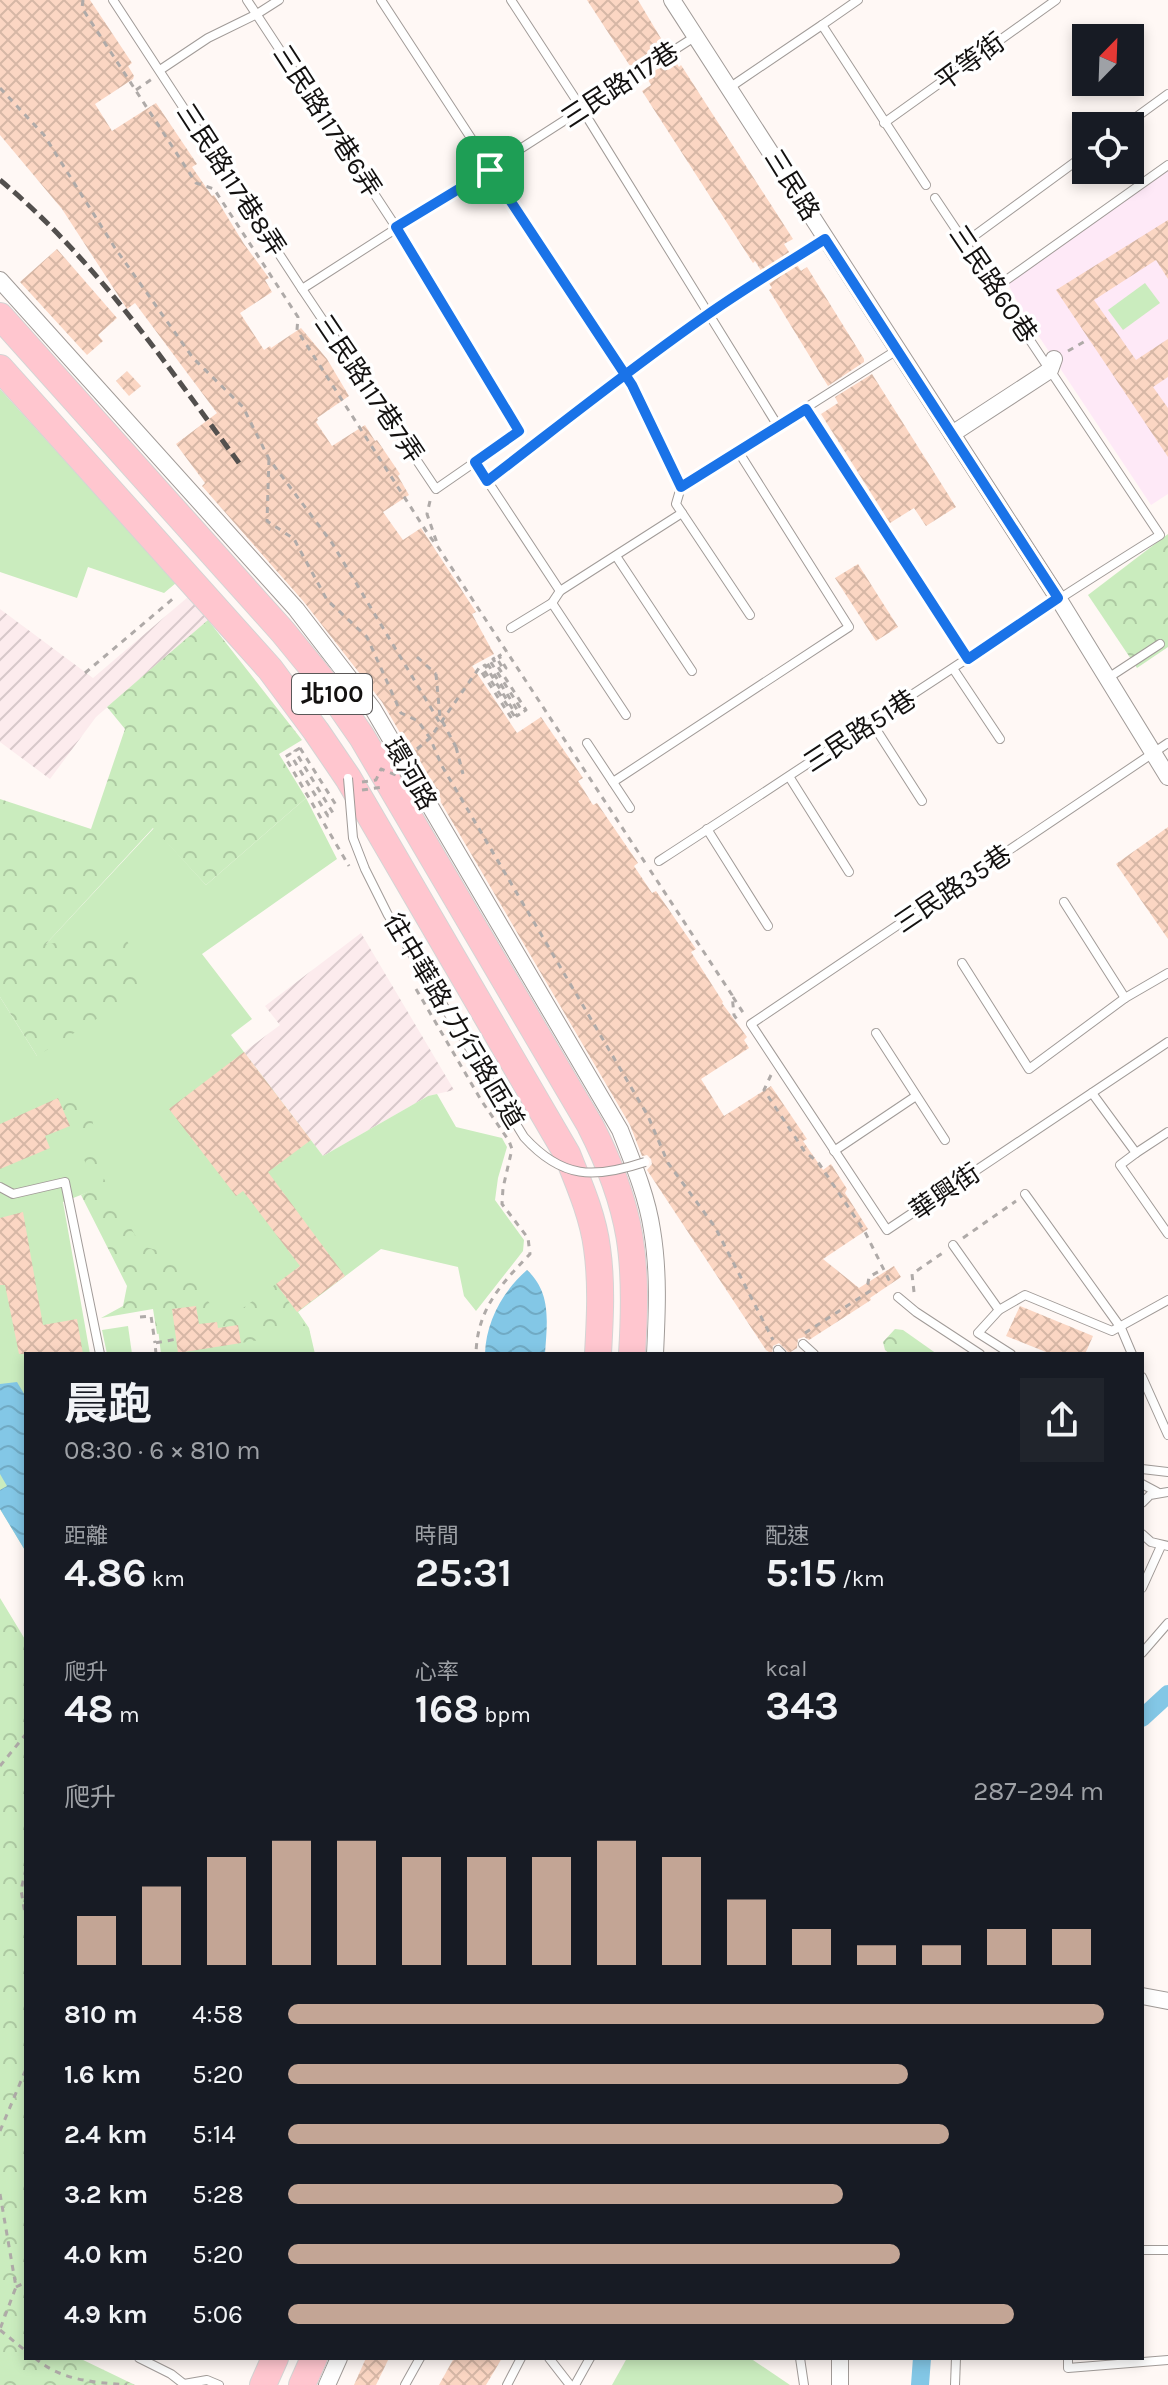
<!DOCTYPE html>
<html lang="zh-TW">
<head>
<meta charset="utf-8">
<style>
	:root { --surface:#171b24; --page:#20242c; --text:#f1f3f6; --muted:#9ea1a6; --accent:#c3a595 }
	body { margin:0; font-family:Karla,"Noto Sans TC",sans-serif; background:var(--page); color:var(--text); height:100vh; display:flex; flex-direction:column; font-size:30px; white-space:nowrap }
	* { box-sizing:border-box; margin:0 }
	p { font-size:26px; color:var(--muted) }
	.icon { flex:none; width:44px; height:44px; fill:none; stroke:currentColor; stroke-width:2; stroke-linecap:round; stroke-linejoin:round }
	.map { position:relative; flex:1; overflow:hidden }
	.panel { position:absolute; left:24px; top:1352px; width:1120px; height:1008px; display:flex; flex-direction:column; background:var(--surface); border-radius:0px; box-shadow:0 4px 12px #0003 }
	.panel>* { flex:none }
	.needle { width:52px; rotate:23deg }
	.tools { position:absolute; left:1072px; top:24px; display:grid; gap:16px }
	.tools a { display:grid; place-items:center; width:72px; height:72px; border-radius:0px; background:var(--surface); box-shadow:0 4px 12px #0003; font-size:40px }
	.pin { position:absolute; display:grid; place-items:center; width:68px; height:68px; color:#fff; margin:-34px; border-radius:16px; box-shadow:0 4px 12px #0006 }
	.round { display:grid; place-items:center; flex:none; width:84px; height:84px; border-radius:0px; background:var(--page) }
	.summary { display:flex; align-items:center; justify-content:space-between; height:136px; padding:0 40px }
	h1 { font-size:44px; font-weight:700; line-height:60px }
	.figures { display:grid; grid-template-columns:repeat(3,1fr); gap:12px; height:136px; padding:8px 40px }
	.figures div { display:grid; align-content:center }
	.figures b { font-size:40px; font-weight:700 }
	.figures small { font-size:22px; font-weight:400 }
	.figures p { font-size:22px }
	.chart { height:224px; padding:16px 40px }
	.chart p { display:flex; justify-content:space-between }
	.chart svg { width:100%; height:144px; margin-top:8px; stroke:var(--accent); stroke-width:6 }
	ul { padding:0 40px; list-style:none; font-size:26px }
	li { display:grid; grid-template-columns:128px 96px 1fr; align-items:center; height:60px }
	li i { height:20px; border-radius:10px; background:var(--accent) }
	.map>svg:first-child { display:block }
	.industrial { fill:url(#industrial-furrows) }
	.education { fill:#fee9f7 }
	.green { fill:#caecbe }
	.forest { fill:url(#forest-crowns) }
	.water { fill:url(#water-waves) }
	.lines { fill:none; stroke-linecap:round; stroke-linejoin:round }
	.canal { stroke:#83c7e6; stroke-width:18 }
	.building { fill:url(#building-cross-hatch) }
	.service-casing { stroke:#a19b98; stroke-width:10 }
	.minor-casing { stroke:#a19b98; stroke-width:18 }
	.trunk-casing { stroke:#d5d4d4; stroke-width:28 }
	.path { stroke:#afaaa8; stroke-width:3; stroke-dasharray:6 6; stroke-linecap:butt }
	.service { stroke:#fff; stroke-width:8 }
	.minor { stroke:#fff; stroke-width:16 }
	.trunk { stroke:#ffc6cf; stroke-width:26 }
	.rail { stroke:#53504e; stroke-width:5; stroke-dasharray:12 6; stroke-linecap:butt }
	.service-bridge-casing { stroke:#a19b98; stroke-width:10; stroke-linecap:butt }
	.path-bridge { stroke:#afaaa8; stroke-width:3; stroke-dasharray:6 6; stroke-linecap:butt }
	.service-bridge { stroke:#fff; stroke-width:8 }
	.route-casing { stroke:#fff; stroke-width:16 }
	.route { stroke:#1a73e8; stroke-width:10 }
	.labels { text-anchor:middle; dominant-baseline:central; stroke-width:7; stroke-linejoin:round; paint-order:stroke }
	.shield { fill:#fff; stroke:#5a5858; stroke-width:2 }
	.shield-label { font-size:24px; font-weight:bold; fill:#131110 }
	.street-label { font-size:26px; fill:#131110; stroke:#fff }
</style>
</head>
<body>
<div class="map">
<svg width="1168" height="2385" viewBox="0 0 1168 2385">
	<defs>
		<pattern id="industrial-furrows" width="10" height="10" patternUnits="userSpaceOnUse" patternTransform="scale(2)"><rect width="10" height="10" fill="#fcebed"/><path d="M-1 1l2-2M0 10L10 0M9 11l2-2" fill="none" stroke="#d7c8ca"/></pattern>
		<pattern id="forest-crowns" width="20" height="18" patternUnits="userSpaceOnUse" patternTransform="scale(2)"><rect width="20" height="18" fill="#caecbe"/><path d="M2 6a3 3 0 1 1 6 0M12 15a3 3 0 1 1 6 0" fill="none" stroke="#adc9a2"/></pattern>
		<pattern id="water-waves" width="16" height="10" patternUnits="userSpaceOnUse" patternTransform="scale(2)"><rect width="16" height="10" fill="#83c7e6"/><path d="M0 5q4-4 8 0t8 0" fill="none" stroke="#70aac4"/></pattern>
		<pattern id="building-cross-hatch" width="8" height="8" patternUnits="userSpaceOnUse" patternTransform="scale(2)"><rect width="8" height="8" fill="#fbd6c3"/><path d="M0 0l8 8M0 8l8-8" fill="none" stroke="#d6b7a6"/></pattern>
	</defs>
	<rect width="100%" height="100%" fill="#fff8f5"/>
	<g class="industrial">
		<path d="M188,597l20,23 -112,97 -46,62 -50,-37v-133l93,69z"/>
		<path d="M361,933l93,157 -26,6 -105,60 -79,-104 36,-27 -15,-19z"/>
	</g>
	<path class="education" d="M1168,169v325l-17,11 -129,-194 -14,-27z"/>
	<g class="green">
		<path d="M1145,283l15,20 -37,27 -15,-20z"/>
		<path d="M0,389l176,194 -12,10 -76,-26 -11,31 -77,-26z"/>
		<path d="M306,798l31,61 -135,95 50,65 -21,16 92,121 105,-60 9,-2 19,33 46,11 5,9 -9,31 -3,22 29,40 -1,11 -47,60 -12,-15 -6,-29 -77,-18 -83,63 11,16 6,26h-154l-10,-84 -55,-81 -33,13 27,152h-64v198l-26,-43v-512l37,59 8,-111 109,-117 52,57z"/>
		<path d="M128,1326l4,28h-25l-5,-24z"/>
		<path d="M627,2358h123l40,27h-178z"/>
	</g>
	<g class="forest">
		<path d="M1168,534v113l-31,21 -49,-73z"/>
		<path d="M208,620l94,120 -23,14 27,44 -100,87 -53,-57 -107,116 78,-8 29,48 -116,72 -37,-59v-198l91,30 34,-100 -18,-22z"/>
		<path d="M78,1095l13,18 12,64 38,69 31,8 52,68 52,-38 34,48 -69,11 -3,-18 -20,3 -1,-6 -18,2 -3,-18 -24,3 3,22 -18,3 -4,-25 -52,9 22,-12 4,-20 -46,-91 15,-7 -34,-81z"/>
		<path d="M895,1329l8,1 34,24h-47l-5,-4 -2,-8z"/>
		<path d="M0,1598l26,43v717h53l56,27h-135z"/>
	</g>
	<g class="water">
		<path d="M527,1270c25,23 20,53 18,84h-60c1,-32 17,-62 42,-84z"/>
		<path d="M17,1382l9,15v155l-26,-43v-19l7,-4 -7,-12v-90z"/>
	</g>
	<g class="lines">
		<g class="canal">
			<path d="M1142,1718l26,-24"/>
			<path d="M920,2385l2,-27"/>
		</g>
	</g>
	<g class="building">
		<path d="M0,0h90l42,63 -4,3 6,10 -1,3 -38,25 17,27 44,-28 41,61 -5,3 20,29 2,-1 30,49 25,34 -4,2 7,12 -32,21 24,37 6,-4 1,2 30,-20 26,31 22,37 -32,22 1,2 -2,2 16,24 33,-21 10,16 2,-1 23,34 -2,2 11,19 -26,17 20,28 18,-12 55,84 -4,2 22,40 -22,12 45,67 24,-16 42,61 -5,3 15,24 4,-2 41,60 -4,3 18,27 4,-2 40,58 -5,3 32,50 -1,1 25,34 -3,3 5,8 -48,31 23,37 47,-30 36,53 -4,2 20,29 8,-6 16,25 -2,4 23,36 -45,30 36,29 35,-22 7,11 -31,21 1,2 -62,40 -5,-3 -6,2 -1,9 -8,5 -10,-10 -6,3 -1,8 -6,-4 -119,-180 5,-6 -1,-5 -4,-4 -5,1 -12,-31 -248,-423 -78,-100 -102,-116 3,-3 -29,-39 41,-31 -82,-110 -8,6 -65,-100 -62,-74z"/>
		<path d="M587,0h51l28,47 -27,17 -1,-2 -8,4z"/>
		<path d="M674,59l5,8 2,-2 112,174 -9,5 17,27 6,-4 57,92v3l-36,24 -59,-96 3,-2 -17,-27 -2,2 -111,-172 9,-6 -5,-9z"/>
		<path d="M1168,220v59l-12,-19 -62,40 42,60 32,-21v38l-15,10 15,21v49l-112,-167z"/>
		<path d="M57,249l60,69 -19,17 5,6 -16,14 -67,-73z"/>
		<path d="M127,371l14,15 -12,10 -13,-15z"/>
		<path d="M872,374l84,133 -30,19 -12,-18 -24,15 -69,-109 17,-11 -3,-6z"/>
		<path d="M858,564l40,63 -22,14 -41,-63z"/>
		<path d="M1168,827v112l-52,-75z"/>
		<path d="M244,1052l67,88 -43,32 77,104 -48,36 -21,-28 24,-18 -57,-75 -7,5 -67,-87z"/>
		<path d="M58,1098l12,28 -25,10 5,12 -50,21v-45z"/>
		<path d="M23,1212l20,113 34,-6 6,35h-64l-14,-69h-5v-67z"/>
		<path d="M196,1306l3,18 18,-2 1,6 20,-3 3,18 -63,10 -6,-44z"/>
		<path d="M1020,1306l73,30 -8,18h-34l-45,-18z"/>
		<path d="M366,2358h23l-13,27h-22z"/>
		<path d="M454,2358h48l-16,27h-47z"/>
	</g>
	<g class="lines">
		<g class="service-casing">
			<g id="service">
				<path d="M113,0l189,289 134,200 39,-27"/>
				<path d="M247,0l149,227 123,204 -44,31 85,129"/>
				<path d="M381,0l251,385 49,102"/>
				<path d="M511,0l71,109 196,317"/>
				<path d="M822,25l36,-25"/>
				<path d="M160,70l48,-32 49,-24 22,-14"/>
				<path d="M729,88l93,-63 104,160"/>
				<path d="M884,123l172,-123"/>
				<path d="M1124,126l44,-32"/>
				<path d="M974,236l112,-82"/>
				<path d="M995,288l173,-123"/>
				<path d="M302,289l394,-253"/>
				<path d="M806,409l162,250"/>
				<path d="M682,513l68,102"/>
				<path d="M616,556l76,115"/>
				<path d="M552,603l74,112"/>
				<path d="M511,628l41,-25 8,-12 122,-78 -6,-9 5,-17 216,-137"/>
				<path d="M954,670l46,69"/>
				<path d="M1108,678l52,-34"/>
				<path d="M872,723l50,78"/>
				<path d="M587,743l43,65"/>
				<path d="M1168,743l-417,281 136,206 281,-188"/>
				<path d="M790,778l59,94"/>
				<path d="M613,782l236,-155 -111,-176"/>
				<path d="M707,829l61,97"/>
				<path d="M659,861c167,-108 332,-221 501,-326l-225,-337"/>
				<path d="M1064,902l61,96"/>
				<path d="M962,963l67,106 96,-71 43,-25"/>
				<path d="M876,1033l69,107"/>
				<path d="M1092,1093l44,60 -16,12 48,69"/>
				<path d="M834,1151l82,-55"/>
				<path d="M1136,1153l32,-21"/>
				<path d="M0,1187l13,7 52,-12 35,172"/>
				<path d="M1025,1194l96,134 11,26"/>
				<path d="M953,1245l46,65"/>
				<path d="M898,1297l18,15 64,42"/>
				<path d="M803,1344l11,10"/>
				<path d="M778,1350l4,4"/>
				<path d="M1011,1354l-33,-21 21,-23 26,-15 87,36 56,-31"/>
				<path d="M1142,1377l26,58"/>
				<path d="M1142,1469l26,3"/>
				<path d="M1142,1484l15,8"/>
				<path d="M1142,1503l8,-8 18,-3"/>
				<path d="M1142,1534l9,8 17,4"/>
				<path d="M1142,1588l19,-42"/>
				<path d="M1142,1653l26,-30"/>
				<path d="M1142,2250h26"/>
				<path d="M139,2358l32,16 14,11"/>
				<path d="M549,2358l21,27"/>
				<path d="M800,2358l4,27"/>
				<path d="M1068,2358v10l100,-8"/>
				<path d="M184,2384l23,-4 12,5"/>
				<path d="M405,2385l15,-27"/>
				<path d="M507,2385l14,-27"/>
				<path d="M575,2385l15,-27"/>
				<path d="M955,2385l1,-27"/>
			</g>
		</g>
		<g class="minor-casing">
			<g id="minor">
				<path d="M672,0l386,598 110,179"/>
				<path d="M0,280l296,329 77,100 247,421c13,33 27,66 32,100 7,42 5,83 3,124"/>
				<path d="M952,434l98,-64 4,-11"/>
				<path d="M1142,1996l26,5"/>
				<path d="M327,2385l12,-27"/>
				<path d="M840,2385v-27"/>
			</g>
		</g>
		<g class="trunk-casing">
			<g id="trunk">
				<path d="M0,316l283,316 40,49 39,56 228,388c43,84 48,136 42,229"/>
				<path d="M0,368l270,301 46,62 32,47 219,376c12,30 26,62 30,94 5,35 3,71 1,106"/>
				<path d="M263,2385l12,-27"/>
				<path d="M302,2385l12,-27"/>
			</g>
		</g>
		<g class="path">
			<path d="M83,0l-1,8 114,175 18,6 84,128 -1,13 131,204 10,13 208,317"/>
			<path d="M0,88l44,47 71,113 78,110 50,49 26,52 63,84 108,180"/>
			<path d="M136,90l16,-11"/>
			<path d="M720,306l92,-58"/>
			<path d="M1068,351l21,-12"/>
			<path d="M637,368l61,-46"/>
			<path d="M269,459l-2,62 27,18 33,61 40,37 34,76 17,8 12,17 12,28 206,350 20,47 47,64 58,113"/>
			<path d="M496,474l119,-90"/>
			<path d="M430,501l-3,13 10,29"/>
			<path d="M417,657l19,17"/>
			<path d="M85,673l90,-76"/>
			<path d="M456,747l7,27"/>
			<path d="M300,748l-5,3 38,62 -5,3 -38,-62 -5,3 64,109"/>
			<path d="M417,749l13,-11 49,-70 33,51 3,-2 -33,-50 3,-2 32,51 3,-2 -33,-51 3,-2 33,51 3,-2 -33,-51 3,-2 8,13 2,-2 -7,-12 8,-5"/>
			<path d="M650,870l82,125 2,20 4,6"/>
			<path d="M416,989l65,111 28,41 3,8 -9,39 -1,16 26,34 2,16c-30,31 -53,56 -54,100"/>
			<path d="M733,997l11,17"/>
			<path d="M771,1075l-7,15 41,62 13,10 47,70 27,54"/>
			<path d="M963,1238l53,-37"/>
			<path d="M914,1292l-2,-18 32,-22"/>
			<path d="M140,1317l11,-1 4,27"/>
			<path d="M805,1333l65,-42 -2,-8 1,-6 14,-8"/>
			<path d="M156,1354l-1,-11 22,-4"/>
			<path d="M0,1766l26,-32"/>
			<path d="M26,1869l-5,21 5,29"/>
			<path d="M0,2131l26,-62"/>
			<path d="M0,2194l16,93 -16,42"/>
			<path d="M16,2287l10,-5"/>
			<path d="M0,2330l26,21"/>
			<path d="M35,2358c27,23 58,24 92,27"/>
		</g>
		<use href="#service" class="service"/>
		<use href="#minor" class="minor"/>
		<use href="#trunk" class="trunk"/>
		<path class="rail" d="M0,180c96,80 165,183 239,283"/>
		<g class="service-bridge-casing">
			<path id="service-bridge" d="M348,778l5,60 12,31 23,46 136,222c38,42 70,42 121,25"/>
		</g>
		<g class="path-bridge">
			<path d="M436,674l4,43 16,30"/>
			<path d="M300,748l36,57"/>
			<path d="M362,782l14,-2 5,-11 20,8 10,-23"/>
			<path d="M362,790l21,-3"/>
		</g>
		<use href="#service-bridge" class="service-bridge"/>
	</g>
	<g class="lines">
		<g class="route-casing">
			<path id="route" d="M490,170l-94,57 123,204 -44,31 12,19c73,-56 145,-114 220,-166 38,-27 79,-51 118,-76l233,359 -90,61 -162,-250 -125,78 -49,-102 -142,-215"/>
		</g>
		<use href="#route" class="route"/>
	</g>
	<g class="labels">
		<rect class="shield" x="292" y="674" width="80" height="40" rx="6"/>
		<g class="shield-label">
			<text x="332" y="694">北100</text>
		</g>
		<g class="street-label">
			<text transform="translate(970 62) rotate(-36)">平等街</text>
			<text transform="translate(620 85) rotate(-33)">三民路117巷</text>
			<text transform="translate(327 121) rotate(57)">三民路117巷6弄</text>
			<text transform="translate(231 180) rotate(57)">三民路117巷8弄</text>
			<text transform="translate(792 185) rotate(58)">三民路</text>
			<text transform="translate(993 284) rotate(56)">三民路60巷</text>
			<text transform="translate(369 389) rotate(56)">三民路117巷7弄</text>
			<text transform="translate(860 731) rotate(-33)">三民路51巷</text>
			<text transform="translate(410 774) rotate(60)">環河路</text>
			<text transform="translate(953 889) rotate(-34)">三民路35巷</text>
			<text transform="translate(454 1021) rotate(59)">往中華路/力行路匝道</text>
			<text transform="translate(945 1192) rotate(-34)">華興街</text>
		</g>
	</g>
</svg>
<div class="tools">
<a><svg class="needle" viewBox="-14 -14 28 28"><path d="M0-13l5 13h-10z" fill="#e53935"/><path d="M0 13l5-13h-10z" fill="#9ea1a6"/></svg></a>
<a><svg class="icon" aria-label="locate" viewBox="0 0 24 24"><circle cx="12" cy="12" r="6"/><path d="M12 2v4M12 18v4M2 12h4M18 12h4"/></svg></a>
</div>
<div class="pin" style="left:490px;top:170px;background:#1e9e55"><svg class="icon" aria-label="arrive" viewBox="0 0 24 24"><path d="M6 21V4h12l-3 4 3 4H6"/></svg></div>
<section class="panel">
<div class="summary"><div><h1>晨跑</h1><p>08:30 · 6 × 810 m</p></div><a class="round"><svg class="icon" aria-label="share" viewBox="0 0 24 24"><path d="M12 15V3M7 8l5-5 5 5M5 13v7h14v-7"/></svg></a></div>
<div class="figures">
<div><p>距離</p><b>4.86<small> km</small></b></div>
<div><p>時間</p><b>25:31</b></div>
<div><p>配速</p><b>5:15<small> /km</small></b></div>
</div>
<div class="figures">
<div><p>爬升</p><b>48<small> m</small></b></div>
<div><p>心率</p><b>168<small> bpm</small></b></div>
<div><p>kcal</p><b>343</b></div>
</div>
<div class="chart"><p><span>爬升</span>287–294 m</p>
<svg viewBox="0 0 160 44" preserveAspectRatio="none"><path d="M5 44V29M15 44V20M25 44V11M35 44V6M45 44V6M55 44V11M65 44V11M75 44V11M85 44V6M95 44V11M105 44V24M115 44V33M125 44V38M135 44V38M145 44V33M155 44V33"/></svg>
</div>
<ul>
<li><b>810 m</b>4:58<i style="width:100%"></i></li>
<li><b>1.6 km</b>5:20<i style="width:76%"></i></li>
<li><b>2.4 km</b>5:14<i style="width:81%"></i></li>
<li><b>3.2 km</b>5:28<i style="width:68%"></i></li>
<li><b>4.0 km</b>5:20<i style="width:75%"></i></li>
<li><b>4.9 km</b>5:06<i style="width:89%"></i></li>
</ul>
</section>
</div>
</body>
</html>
